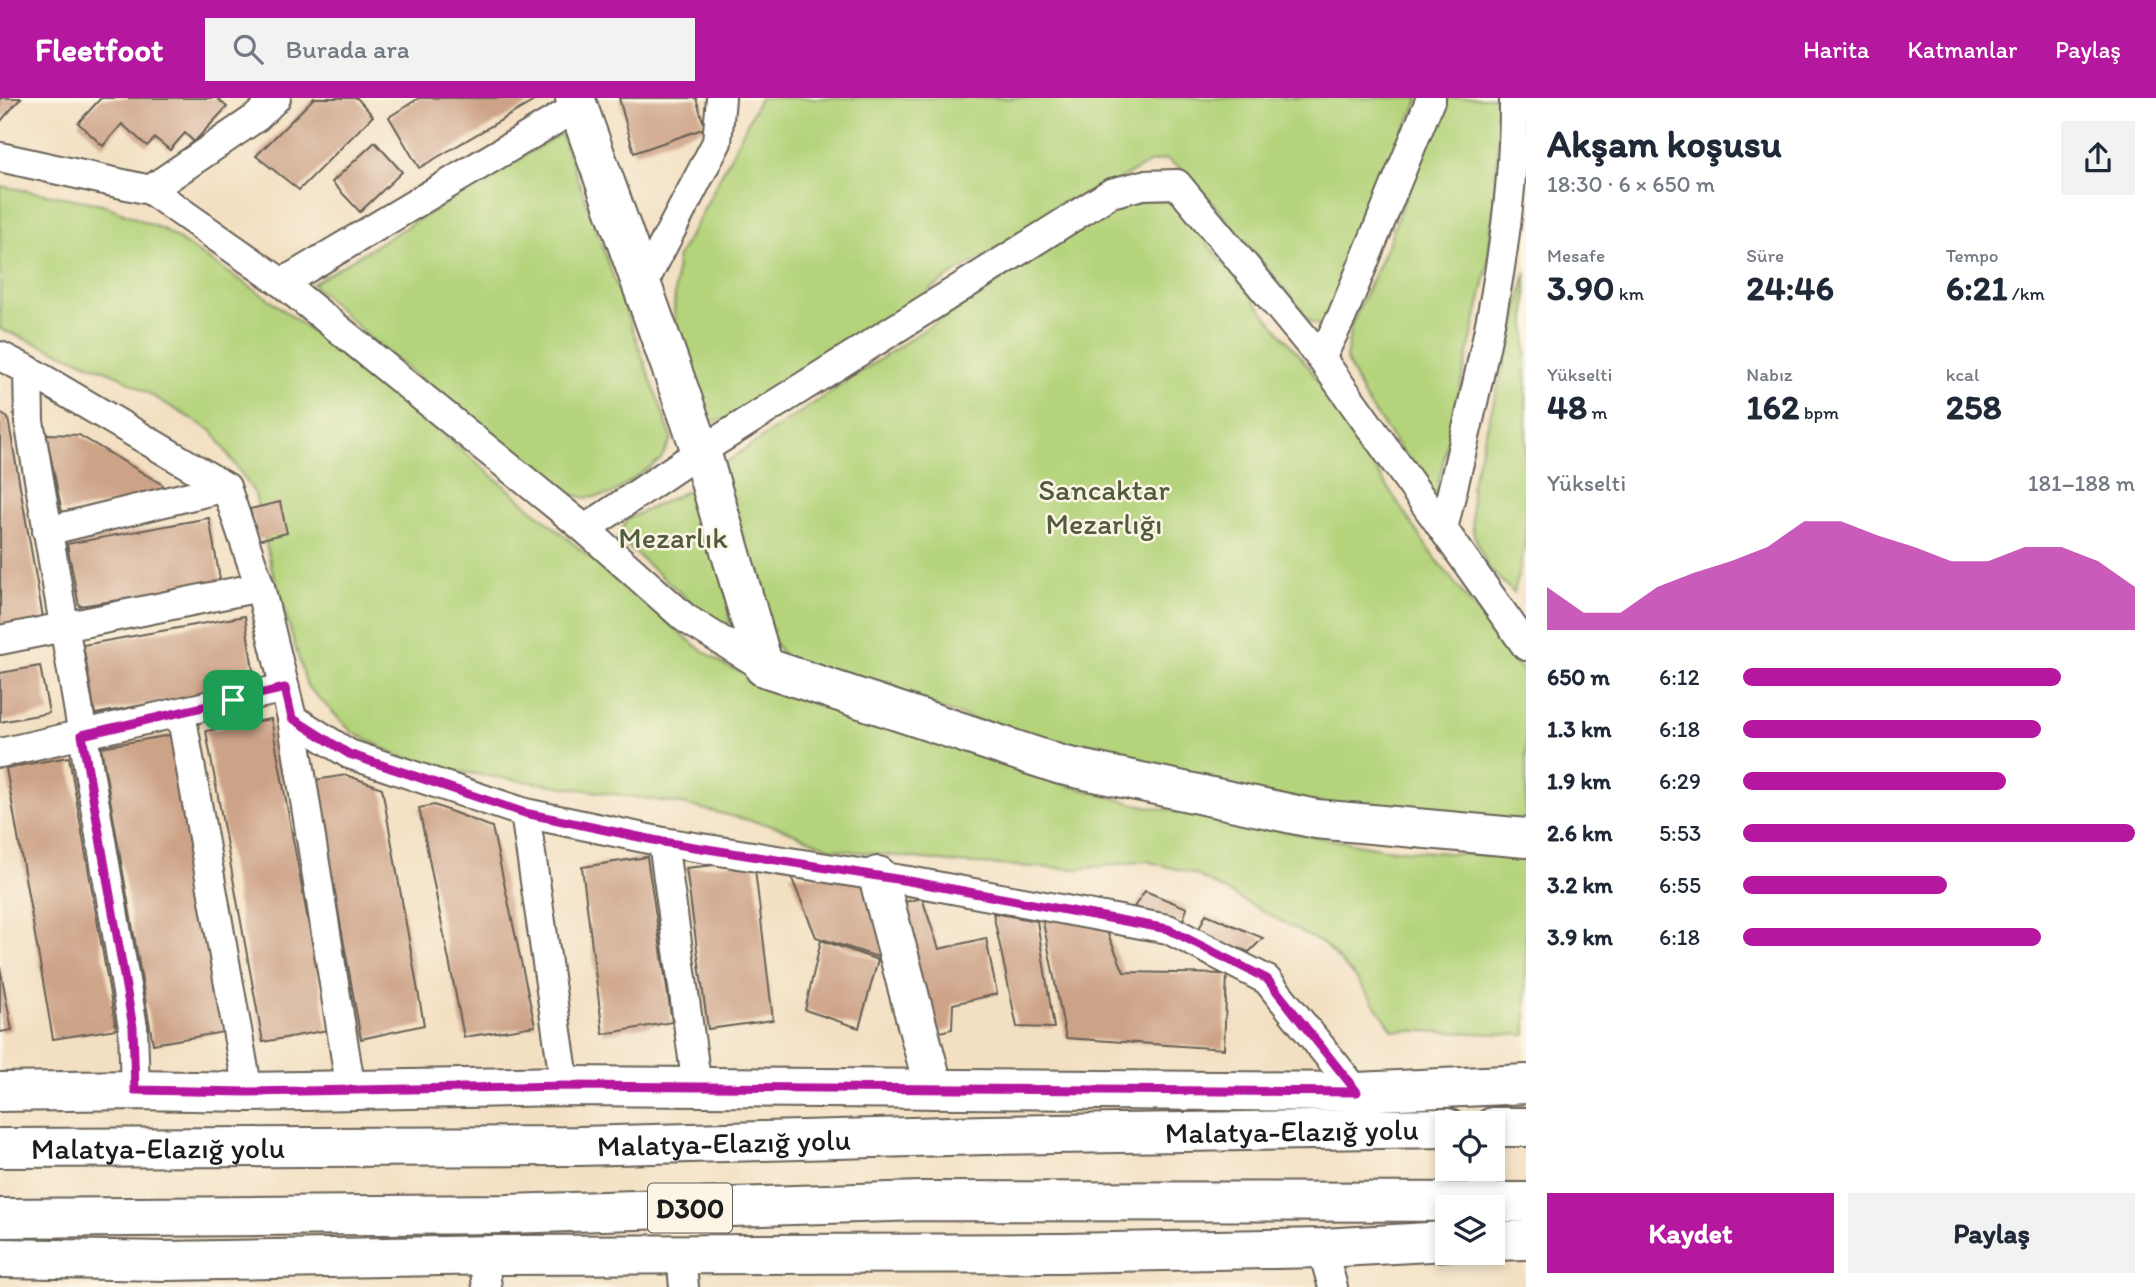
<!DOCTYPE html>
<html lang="tr">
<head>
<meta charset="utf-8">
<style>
	:root { --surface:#fff; --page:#f2f2f3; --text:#1f2937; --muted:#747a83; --accent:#b5179e }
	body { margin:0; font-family:Itim,sans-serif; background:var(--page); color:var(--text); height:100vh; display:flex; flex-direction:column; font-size:26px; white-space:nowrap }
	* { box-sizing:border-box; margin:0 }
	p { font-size:23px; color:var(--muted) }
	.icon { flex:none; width:38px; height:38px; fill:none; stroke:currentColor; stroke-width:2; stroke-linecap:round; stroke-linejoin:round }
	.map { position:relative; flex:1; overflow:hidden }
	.details { display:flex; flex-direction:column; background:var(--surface); width:630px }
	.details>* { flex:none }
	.buttons { position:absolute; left:1435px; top:1013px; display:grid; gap:14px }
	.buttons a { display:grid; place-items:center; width:70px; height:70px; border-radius:0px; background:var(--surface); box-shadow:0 4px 10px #0003; font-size:35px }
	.pin { position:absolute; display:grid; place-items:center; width:60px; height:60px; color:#fff; margin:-30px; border-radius:14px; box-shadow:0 4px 10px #0006 }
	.round { display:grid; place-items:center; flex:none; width:74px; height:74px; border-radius:0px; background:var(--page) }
	.overview { display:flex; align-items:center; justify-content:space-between; height:119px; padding:0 21px }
	h1 { font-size:38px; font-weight:700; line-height:52px }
	.figures { display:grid; grid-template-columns:repeat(3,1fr); gap:10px; height:119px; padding:7px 21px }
	.figures div { display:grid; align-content:center }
	.figures b { font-size:35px; font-weight:700 }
	.figures small { font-size:19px; font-weight:400 }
	.figures p { font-size:19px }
	.chart { height:196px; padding:14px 21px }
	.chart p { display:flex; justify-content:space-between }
	.chart svg { width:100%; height:126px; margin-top:7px; fill:var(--accent); opacity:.7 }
	.button { display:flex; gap:14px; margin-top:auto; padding:14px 21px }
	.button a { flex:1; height:80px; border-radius:0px; background:var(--accent); color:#fff; font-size:28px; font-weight:700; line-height:80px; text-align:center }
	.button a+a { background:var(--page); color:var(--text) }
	ul { padding:0 21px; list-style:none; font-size:23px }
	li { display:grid; grid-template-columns:112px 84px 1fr; align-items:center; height:52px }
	li i { height:18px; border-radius:9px; background:var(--accent) }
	header { display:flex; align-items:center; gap:42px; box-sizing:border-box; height:98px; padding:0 35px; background:var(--accent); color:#fff }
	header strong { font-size:33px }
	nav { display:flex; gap:38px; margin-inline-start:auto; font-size:24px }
	.search { width:490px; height:63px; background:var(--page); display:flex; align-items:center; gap:18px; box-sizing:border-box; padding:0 24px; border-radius:0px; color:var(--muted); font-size:26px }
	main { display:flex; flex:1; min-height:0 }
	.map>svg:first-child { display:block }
	.green { fill:#b4d37a; stroke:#68784b; stroke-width:2 }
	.building { fill:#cda388 }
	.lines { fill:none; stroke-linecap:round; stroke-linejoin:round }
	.street-casing { stroke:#676156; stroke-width:32 }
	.secondary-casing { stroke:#676156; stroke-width:42 }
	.highway-casing { stroke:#676156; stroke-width:42 }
	.street { stroke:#fff; stroke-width:28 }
	.secondary { stroke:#fff; stroke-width:38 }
	.highway { stroke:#fff; stroke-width:38 }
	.route-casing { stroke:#fff; stroke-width:14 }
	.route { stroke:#b5179e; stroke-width:9 }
	.labels { text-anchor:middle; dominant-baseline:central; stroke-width:5; stroke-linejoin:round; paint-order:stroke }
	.shield { fill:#fcf5e5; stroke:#5f5d58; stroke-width:2 }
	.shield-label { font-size:28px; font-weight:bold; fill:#1c1c1c }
	.park-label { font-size:30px; fill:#515c3d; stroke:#fcf5e5 }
	.street-label { font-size:30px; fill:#1c1c1c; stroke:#fcf5e5 }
</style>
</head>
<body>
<header>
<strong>Fleetfoot</strong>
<div class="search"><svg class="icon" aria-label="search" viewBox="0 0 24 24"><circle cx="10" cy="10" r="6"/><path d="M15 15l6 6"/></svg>Burada ara</div>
<nav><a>Harita</a><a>Katmanlar</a><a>Paylaş</a></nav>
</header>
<main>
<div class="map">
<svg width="1526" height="1189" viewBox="0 0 1526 1189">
	<rect width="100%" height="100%" fill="#fcf5e5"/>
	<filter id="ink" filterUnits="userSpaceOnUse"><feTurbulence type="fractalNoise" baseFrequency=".0143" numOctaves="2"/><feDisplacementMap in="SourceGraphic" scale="14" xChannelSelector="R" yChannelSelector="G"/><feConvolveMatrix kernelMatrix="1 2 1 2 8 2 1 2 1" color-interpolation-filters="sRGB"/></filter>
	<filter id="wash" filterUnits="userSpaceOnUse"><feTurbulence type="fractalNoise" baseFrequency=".00686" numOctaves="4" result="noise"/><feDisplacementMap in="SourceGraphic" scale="28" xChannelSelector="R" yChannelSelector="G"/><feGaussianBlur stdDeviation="1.57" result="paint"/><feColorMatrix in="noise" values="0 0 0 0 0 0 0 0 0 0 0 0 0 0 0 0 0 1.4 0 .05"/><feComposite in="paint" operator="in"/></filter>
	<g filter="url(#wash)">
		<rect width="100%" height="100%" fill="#f3e0c3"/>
		<g class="green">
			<path d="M760,0h660l-41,84 -49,136 -9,8 -11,-4 -8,-12 -114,-136 -22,-15 -15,3 -86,47 -113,66 -214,144 -28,2 -29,-71 -7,-38 3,-54 21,-37z"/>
			<path d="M1442,0h57l-2,73 -9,94 -53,233 -70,-99 -19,-40 5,-33 37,-82z"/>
			<path d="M561,35l111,305 -11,21 -49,35 -24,4 -22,-4 -191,-151 -63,-59z"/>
			<path d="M0,88l102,18 62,26 105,69 146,112 281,235 30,20 317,112 92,26 250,45 141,9v177l-133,-5 -38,-53 -30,-32 -130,-71 -49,-13 -68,8 -119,-6 -126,-14 -52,-21 -99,-24 -227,-33 -56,-15 -47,-24 -45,-46 -36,-120 -16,-72 -43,-63 -95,-56 -117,-46z"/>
			<path d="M1131,98l43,7 134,163 121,184 97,125v150l-200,-20 -198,-37 -342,-108 -20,-30 -43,-166 385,-257z"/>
			<path d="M1526,173v269l-12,53 -27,-26 -14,-35 -2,-46 44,-161z"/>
			<path d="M689,392l12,8 27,102 2,22 -8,8 -104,-92 9,-19z"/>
		</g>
		<g id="blocks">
			<g class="building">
				<path d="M0,0h21l-21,24z"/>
				<path d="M101,0h116l10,9 -33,35 -9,-9 -15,17 -15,-12 -8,8 -25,-22 -19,22 -25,-23z"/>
				<path d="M314,0h43l16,18 -74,74 -43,-34z"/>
				<path d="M419,0h120l-120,70 -30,-51z"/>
				<path d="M619,0h77l9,30 -71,25z"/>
				<path d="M375,44l27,30 -42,40 -28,-30z"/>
				<path d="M0,315l8,5 36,205 -44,8z"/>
				<path d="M46,336l33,1 84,50 -4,11 -97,16z"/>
				<path d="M280,404l7,31 -29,7 -8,-31z"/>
				<path d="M209,420l12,67 -142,21 -12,-62z"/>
				<path d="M245,518l10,68 -160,30 -12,-69z"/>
				<path d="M40,568l9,47 -49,9v-49z"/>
				<path d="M271,621l57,311 -65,12 -57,-311z"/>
				<path d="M171,637l53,297 -71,12 -52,-297z"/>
				<path d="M69,659l47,272 -63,10 -47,-271z"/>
				<path d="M346,677l36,13 42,237 -63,14 -46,-259z"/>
				<path d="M434,707l58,22 43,199 -71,11 -45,-229z"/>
				<path d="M647,759l25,165 -69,12 -21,-167z"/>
				<path d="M754,763l19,159 -65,9 -22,-161z"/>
				<path d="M790,776l80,8 20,79 -74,-24z"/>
				<path d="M1145,793l42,17 -5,15 -48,-16z"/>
				<path d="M922,800l17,51 47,-11 11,56 -44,10 -1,25 -28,7 -32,-131z"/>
				<path d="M993,815l44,8 17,107 -37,-1z"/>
				<path d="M1206,816l57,24 -14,14 -52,-19z"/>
				<path d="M1042,819l62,8 20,47 103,2 -3,75 -158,-11z"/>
				<path d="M821,842l57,20 -19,68 -54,-18z"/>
				<path d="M0,869l12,63 -12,2z"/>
			</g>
		</g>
	</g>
	<g filter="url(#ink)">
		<use href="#blocks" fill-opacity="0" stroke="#676156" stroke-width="2"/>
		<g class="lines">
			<g class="street-casing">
				<g id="street">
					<path d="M1514,0c1,147 -37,289 -71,431l83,117"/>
					<path d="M577,9l-295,176 303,246"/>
					<path d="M0,59l150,33 132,93"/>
					<path d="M150,92l107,-73 19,-19"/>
					<path d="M642,188l75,-144 4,-44"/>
					<path d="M0,258l28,14 198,117 34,100 32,131 57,36 176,59 138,29 246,39 259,48 99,51 99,123"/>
					<path d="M1321,260l21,-42 89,-218"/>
					<path d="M28,272l1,51 104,606 2,63"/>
					<path d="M47,433l179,-44"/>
					<path d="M0,542l260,-53"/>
					<path d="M764,569l-79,-49 -100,-89 116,-78 410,-258 32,-8 34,-1 144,174 122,171"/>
					<path d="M181,615l67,379"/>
					<path d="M292,620l59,373"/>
					<path d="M0,655l285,-65"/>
					<path d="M525,715l40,273"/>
					<path d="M663,744l34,245"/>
					<path d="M1322,1150l11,39"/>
					<path d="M681,1156l3,33"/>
					<path d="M483,1157l4,32"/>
				</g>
			</g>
			<g class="secondary-casing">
				<g id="secondary">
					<path d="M575,0l126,353 63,216 297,98 255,54 210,19"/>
					<path d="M878,778l56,213"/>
					<path d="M0,994l135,-2 113,2 317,-6 792,6 169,-8"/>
					<path d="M1493,1143l33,-1"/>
					<path d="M0,1160l166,3 332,-6 564,-2 260,-5 125,-7"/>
				</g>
			</g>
			<g class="highway-casing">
				<g id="highway">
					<path d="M1493,1029h33"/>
					<path id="s1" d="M0,1050l579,-2 407,-11 461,-7"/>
					<path d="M0,1120l507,-4 415,-13 604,1"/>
				</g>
			</g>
			<use href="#street" class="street"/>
			<use href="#secondary" class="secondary"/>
			<use href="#highway" class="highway"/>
		</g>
	</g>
	<g class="lines" filter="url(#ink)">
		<g class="route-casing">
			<path id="route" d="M285,590l7,30 57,36 176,59 138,29 246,39 259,48 99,50 90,113 -792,-6 -317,6 -113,-2 -2,-63 -51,-292z"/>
		</g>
		<use href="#route" class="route"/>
	</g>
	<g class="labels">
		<rect class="shield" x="648" y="1085.5" width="84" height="49" rx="5"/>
		<g class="shield-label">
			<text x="690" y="1110">D300</text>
		</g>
		<g class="park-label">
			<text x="1104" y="391">Sancaktar<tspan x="1104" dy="34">Mezarlığı</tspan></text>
			<text x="673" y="439">Mezarlık</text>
		</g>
		<g class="street-label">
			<text stroke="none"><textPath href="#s1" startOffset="1292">Malatya-Elazığ yolu</textPath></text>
			<text stroke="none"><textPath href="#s1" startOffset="724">Malatya-Elazığ yolu</textPath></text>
			<text stroke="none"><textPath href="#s1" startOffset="158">Malatya-Elazığ yolu</textPath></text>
		</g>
	</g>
</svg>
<div class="buttons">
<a><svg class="icon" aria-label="locate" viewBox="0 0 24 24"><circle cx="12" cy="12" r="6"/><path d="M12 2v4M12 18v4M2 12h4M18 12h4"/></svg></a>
<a><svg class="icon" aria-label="layers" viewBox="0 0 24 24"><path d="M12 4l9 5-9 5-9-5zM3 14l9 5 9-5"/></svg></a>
</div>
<div class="pin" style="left:233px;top:602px;background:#1e9e55"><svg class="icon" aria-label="arrive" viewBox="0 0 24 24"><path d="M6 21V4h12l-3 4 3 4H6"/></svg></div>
</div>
<section class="details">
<div class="overview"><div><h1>Akşam koşusu</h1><p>18:30 · 6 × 650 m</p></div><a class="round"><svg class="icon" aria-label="share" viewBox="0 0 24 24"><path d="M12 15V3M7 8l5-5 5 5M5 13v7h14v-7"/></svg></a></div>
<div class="figures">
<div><p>Mesafe</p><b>3.90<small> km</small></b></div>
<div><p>Süre</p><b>24:46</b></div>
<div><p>Tempo</p><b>6:21<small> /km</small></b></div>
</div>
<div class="figures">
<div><p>Yükselti</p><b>48<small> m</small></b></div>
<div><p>Nabız</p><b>162<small> bpm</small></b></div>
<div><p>kcal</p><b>258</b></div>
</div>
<div class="chart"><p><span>Yükselti</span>181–188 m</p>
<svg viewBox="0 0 160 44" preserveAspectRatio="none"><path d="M0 44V29L10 38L20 38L30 29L40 24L50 20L60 15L70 6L80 6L90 11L100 15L110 20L120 20L130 15L140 15L150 20L160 29V44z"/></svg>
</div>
<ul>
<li><b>650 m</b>6:12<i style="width:81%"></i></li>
<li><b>1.3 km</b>6:18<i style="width:76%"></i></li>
<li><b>1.9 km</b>6:29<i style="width:67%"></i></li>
<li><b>2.6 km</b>5:53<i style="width:100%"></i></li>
<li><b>3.2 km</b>6:55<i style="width:52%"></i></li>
<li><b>3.9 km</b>6:18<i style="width:76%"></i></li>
</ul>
<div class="button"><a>Kaydet</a><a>Paylaş</a></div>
</section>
</main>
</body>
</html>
